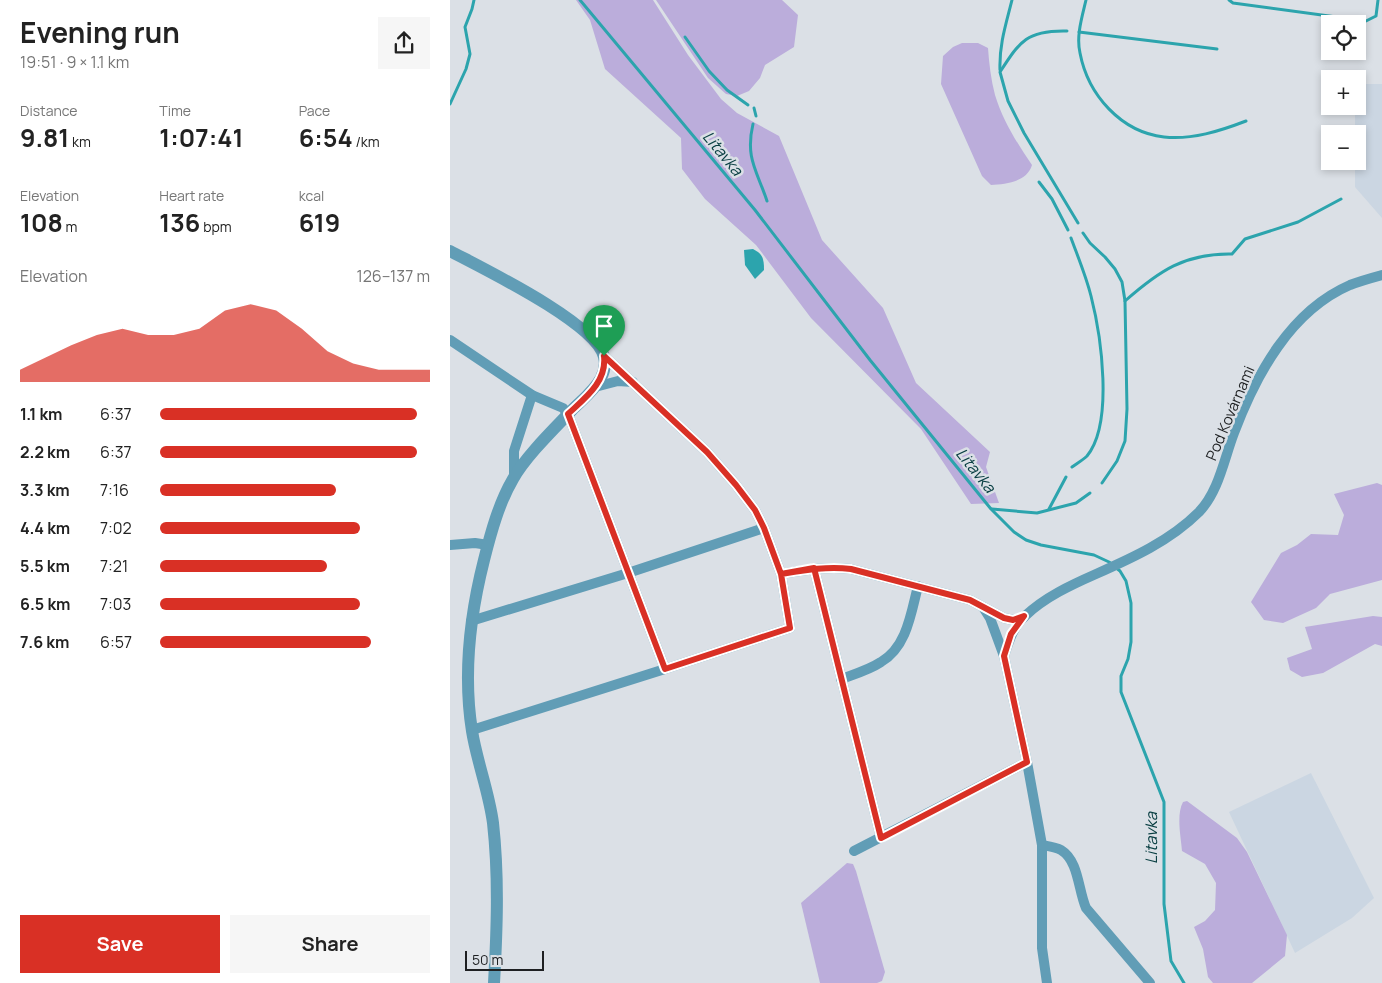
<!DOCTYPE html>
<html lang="en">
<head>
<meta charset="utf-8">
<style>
	:root { --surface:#fff; --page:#f6f6f6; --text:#222; --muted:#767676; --accent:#d93025 }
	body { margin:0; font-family:Manrope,sans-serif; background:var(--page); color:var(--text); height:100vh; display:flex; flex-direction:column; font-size:19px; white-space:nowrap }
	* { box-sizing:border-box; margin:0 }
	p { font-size:16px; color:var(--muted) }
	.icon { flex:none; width:28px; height:28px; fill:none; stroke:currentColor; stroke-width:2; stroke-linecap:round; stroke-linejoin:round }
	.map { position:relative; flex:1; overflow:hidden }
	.panel { display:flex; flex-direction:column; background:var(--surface); width:450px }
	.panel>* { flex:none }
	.fabs { position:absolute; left:871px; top:15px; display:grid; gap:10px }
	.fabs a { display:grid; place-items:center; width:45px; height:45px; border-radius:0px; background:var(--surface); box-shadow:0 2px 8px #0003; font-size:25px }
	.scale { position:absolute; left:15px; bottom:12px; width:79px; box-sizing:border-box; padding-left:5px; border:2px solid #1e2022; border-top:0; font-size:14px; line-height:18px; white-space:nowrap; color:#1e2022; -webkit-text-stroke:4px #dbe0e6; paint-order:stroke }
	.pin { position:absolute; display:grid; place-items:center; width:42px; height:42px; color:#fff; margin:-51px -21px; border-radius:50% 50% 50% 0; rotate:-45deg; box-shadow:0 0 5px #0007 }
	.pin .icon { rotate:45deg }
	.round { display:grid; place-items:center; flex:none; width:52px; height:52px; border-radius:0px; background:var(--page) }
	.overview { display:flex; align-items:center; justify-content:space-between; height:85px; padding:0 20px }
	h1 { font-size:28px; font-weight:700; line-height:38px }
	.metrics { display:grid; grid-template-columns:repeat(3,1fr); gap:8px; height:85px; padding:5px 20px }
	.metrics div { display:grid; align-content:center }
	.metrics b { font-size:25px; font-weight:700 }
	.metrics small { font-size:14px; font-weight:400 }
	.metrics p { font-size:14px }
	.chart { height:140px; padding:10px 20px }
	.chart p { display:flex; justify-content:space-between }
	.chart svg { width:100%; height:90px; margin-top:5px; fill:var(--accent); opacity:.7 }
	.action { display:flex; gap:10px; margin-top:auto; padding:10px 20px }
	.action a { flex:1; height:58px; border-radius:0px; background:var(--accent); color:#fff; font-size:20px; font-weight:700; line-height:58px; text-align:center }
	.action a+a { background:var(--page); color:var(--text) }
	ul { padding:0 20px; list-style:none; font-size:16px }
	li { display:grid; grid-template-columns:80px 60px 1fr; align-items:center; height:38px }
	li i { height:12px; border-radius:6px; background:var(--accent) }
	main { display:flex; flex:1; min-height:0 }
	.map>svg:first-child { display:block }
	.built { fill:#cbd6e2 }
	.green { fill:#bbaddb }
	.water { fill:#2ca4ad }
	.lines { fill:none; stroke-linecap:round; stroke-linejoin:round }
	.stream { stroke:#2ca4ad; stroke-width:3 }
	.minor { stroke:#619db6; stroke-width:10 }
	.tertiary { stroke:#619db6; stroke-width:12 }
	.route-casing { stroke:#fff; stroke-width:10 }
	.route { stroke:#d93025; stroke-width:6 }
	.labels { text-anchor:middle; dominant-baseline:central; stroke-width:5; stroke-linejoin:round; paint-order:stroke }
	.street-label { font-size:15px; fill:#1e2022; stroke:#dbe0e6 }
	.water-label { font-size:16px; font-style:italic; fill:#0b4044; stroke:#dbe0e6 }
</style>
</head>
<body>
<main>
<section class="panel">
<div class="overview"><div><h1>Evening run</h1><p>19:51 · 9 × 1.1 km</p></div><a class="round"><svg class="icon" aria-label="share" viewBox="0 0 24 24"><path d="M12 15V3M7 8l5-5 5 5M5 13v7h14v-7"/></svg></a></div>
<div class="metrics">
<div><p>Distance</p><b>9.81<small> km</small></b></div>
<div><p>Time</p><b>1:07:41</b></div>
<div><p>Pace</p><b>6:54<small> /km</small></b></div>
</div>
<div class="metrics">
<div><p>Elevation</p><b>108<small> m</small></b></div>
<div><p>Heart rate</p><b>136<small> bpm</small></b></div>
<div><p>kcal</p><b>619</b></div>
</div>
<div class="chart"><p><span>Elevation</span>126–137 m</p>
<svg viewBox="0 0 160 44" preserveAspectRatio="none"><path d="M0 44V38L10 32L20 26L30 21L40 18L50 21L60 21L70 18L80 9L90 6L100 9L110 18L120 29L130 35L140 38L150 38L160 38V44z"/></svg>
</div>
<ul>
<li><b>1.1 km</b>6:37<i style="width:95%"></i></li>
<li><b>2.2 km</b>6:37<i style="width:95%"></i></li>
<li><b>3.3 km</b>7:16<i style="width:65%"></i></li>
<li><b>4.4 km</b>7:02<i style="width:74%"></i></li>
<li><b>5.5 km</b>7:21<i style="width:62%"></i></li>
<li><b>6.5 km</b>7:03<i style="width:74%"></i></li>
<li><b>7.6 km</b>6:57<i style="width:78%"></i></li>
</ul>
<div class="action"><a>Save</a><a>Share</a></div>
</section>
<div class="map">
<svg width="932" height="983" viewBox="0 0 932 983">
	<rect width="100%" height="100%" fill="#dbe0e6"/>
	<g class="built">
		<path d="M908,84h24v134l-27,-31v-26h3v-27h-3v-28h3z"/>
		<path d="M861,773l63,125 -22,20 -57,35 -66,-141z"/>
	</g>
	<g class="green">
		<path d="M126,0h77l35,55 33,44 16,14 42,23 43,104 61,68 33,75 74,69 -4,15 13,36 -28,1 -50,-75 -110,-111 -55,-73 -51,-46 -23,-30 -1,-31 -76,-69 -15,-49z"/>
		<path d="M206,0h126l16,15 -4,32 -29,18 -5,13 -11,13 -12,5 -11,-2 -18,-16z"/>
		<path d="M512,43h16l10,5c1,15 3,32 7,47 8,26 22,48 37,70 -5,17 -26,19 -41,20l-9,-9 -41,-92 2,-28 10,-9z"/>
		<path d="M927,483l5,2v95l-52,14 -14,14 -33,15 -19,-3 -13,-18 30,-49 16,-8 14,-11 27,1 6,-20 -10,-21z"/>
		<path d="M923,616l9,1v29l-7,-2 -52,29 -21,4 -12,-7 -3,-12 25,-9 -7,-22z"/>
		<path d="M737,801l50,37 10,14 40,83 -2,21 -33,27h-39l-5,-6 -5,-28 -9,-22 11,-6 10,-11 1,-27 -11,-19 -23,-13c-1,-14 -6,-36 1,-49z"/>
		<path d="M397,863l6,1 3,7 29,101 -3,9 -5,2h-57l-19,-80z"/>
	</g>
	<path class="water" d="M303,249c10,5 11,10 11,21l-9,9 -10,-14 -1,-15z"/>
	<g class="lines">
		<g class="stream">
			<path d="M130,0l175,210 115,150 121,149 23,23 12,8 15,5 53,10 15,7 11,9 6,10 5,22v39l-3,17 -7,17v16l43,110v102l7,57 13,22"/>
			<path d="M636,0c-4,17 -10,36 -6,53 8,42 41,79 84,84 28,3 56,-6 82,-16"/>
			<path d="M779,0l4,3 133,18 10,-5 2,-16"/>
			<path d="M617,31c-40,-1 -47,10 -67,41l8,29 16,32 54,90"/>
			<path d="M629,32l138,17"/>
			<path d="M235,37l24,34 18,19 21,15"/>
			<path d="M550,70c-1,-25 6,-46 12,-70"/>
			<path d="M0,104l16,-35 4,-15 -5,-27 7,-18 2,-9"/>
			<path d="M304,108l2,8"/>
			<path d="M303,124c-8,34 4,47 14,77"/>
			<path d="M589,182l13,17 16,31"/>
			<path d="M633,233l7,10 15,14 10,12 7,13 3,19 2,108 -2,32 -8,20 -15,22"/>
			<path d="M621,238c7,19 15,38 20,58 10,39 23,127 -4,160 -4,4 -11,8 -15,11"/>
			<path d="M675,301c34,-30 60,-48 107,-47l13,-15 53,-17 43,-23"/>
			<path d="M542,509l45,4 39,-10 14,-10"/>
			<path d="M599,509l17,-32"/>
		</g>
		<g class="minor">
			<path d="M0,340l82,55 31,13 5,6 97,255 125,-41 -9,-54"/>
			<path d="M154,356l103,96 29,33 19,25 9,18 17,46c24,-4 46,-8 70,-5l119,31 34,18 9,2 11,-3"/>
			<path d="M145,387l23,-6 15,1"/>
			<path d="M64,477v-26l18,-56"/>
			<path d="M0,545l25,-2 13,2"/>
			<path d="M364,568l67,270"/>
			<path d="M533,607l7,11 14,38 23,106 15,83v103l5,35"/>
			<path d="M21,621l157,-48 136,-45"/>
			<path d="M554,656c5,-15 9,-29 21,-40 20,-19 46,-31 71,-42 36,-16 74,-33 103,-62 20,-21 25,-53 35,-79 22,-58 56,-122 116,-148 10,-4 21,-7 32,-10"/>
			<path d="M391,679c14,-5 28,-9 40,-17 26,-15 30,-49 37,-76"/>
			<path d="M22,730l193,-61"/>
			<path d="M592,845c6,1 14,2 19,5 18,11 17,40 25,58l64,75"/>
			<path d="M404,851l173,-89"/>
		</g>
		<path class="tertiary" d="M0,251c32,17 146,72 154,106 2,7 0,15 -3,21 -7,13 -19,22 -29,32 -18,19 -46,46 -59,69 -14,24 -22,53 -29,81 -14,55 -21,114 -12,171 5,31 17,61 21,92 6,54 4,107 1,160"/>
	</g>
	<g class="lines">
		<g class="route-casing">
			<path id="route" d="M154,356c3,26 -19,42 -36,58l97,255 125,-41 -9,-54 33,-6 67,270 146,-76 -23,-106 7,-22 13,-18 -11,4 -9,-2 -34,-18 -119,-31c-24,-3 -46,1 -70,5l-17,-46 -9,-18 -19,-25 -29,-33 -103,-96"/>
		</g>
		<use href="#route" class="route"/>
	</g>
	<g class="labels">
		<g class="street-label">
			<text transform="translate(780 413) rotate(-67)">Pod Kovárnami</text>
		</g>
		<g class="water-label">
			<text transform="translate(273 153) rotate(50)">Litavka</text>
			<text transform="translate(526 470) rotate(51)">Litavka</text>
			<text transform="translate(701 838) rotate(-90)">Litavka</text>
		</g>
	</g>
</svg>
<div class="fabs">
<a><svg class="icon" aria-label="locate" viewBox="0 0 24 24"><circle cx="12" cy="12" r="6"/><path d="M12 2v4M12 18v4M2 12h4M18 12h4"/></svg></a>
<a>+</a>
<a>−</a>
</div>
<div class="scale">50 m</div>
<div class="pin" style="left:154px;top:356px;background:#1e9e55"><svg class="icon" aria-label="arrive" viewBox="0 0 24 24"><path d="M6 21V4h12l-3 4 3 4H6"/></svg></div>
</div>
</main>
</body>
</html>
